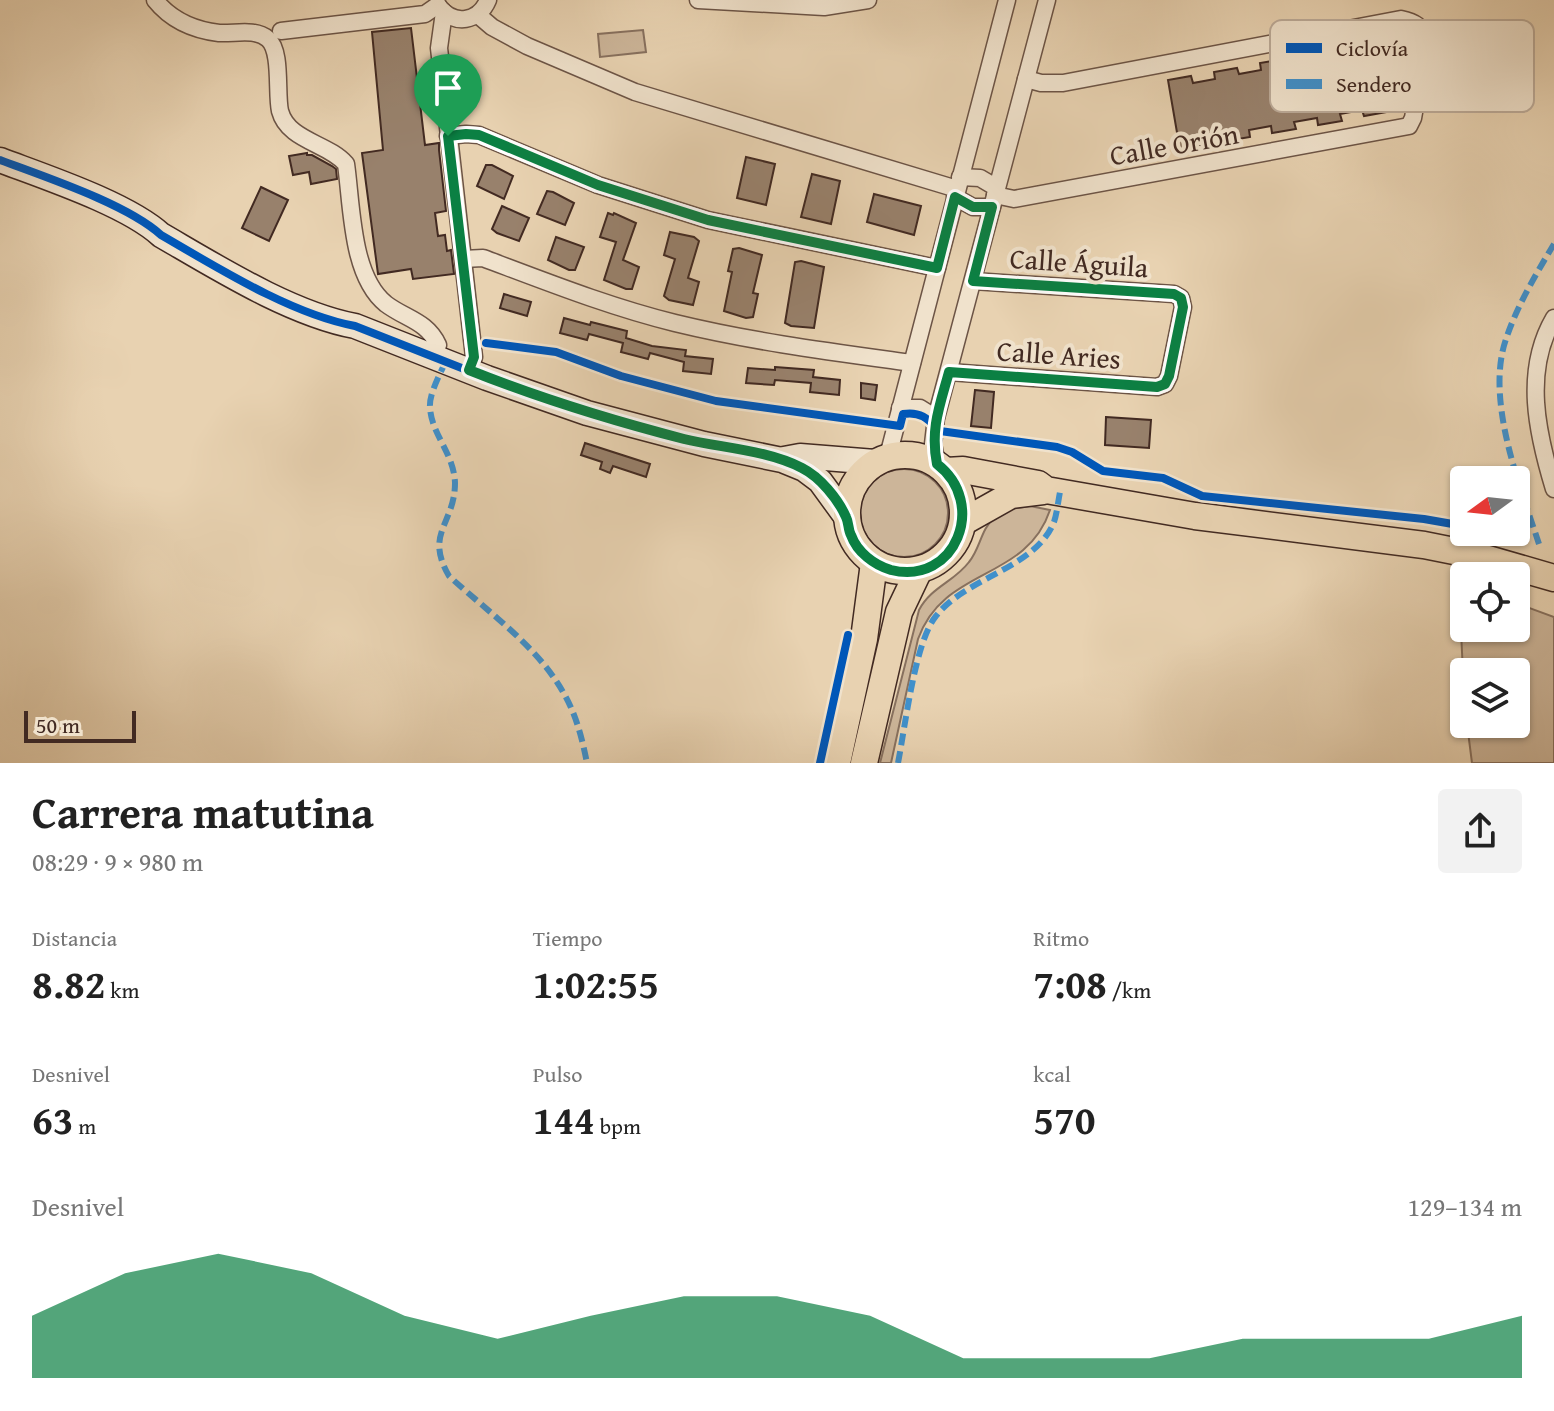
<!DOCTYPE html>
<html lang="es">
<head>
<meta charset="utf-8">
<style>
	:root { --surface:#fff; --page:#f2f2f2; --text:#222; --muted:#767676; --accent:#0b8043 }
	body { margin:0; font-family:"Gentium Book Plus",serif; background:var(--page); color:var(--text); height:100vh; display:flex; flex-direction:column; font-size:30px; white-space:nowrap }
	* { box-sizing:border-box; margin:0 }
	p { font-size:26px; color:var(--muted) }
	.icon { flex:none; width:44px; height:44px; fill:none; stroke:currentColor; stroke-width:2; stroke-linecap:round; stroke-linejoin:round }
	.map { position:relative; height:763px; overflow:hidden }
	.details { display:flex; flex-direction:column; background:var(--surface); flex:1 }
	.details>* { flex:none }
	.needle { width:52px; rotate:255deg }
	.tools { position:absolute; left:1450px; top:466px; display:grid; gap:16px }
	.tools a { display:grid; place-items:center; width:80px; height:80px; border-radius:8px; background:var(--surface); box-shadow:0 2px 6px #0004; font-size:40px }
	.scale { position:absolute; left:24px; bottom:20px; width:112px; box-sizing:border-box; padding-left:8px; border:4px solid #422a22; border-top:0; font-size:22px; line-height:28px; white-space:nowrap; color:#422a22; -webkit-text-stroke:6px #f0e2cc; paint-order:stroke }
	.pin { position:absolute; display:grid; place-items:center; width:68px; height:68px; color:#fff; margin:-82px -34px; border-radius:50% 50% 50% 0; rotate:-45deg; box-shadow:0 0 8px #0007 }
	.pin .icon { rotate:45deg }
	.round { display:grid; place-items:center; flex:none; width:84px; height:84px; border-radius:8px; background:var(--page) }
	.headline { display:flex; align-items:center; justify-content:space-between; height:136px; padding:0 32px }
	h1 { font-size:44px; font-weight:600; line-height:60px }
	.stats { display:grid; grid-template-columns:repeat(3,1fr); gap:12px; height:136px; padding:8px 32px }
	.stats div { display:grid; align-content:center }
	.stats b { font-size:40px; font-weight:600 }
	.stats small { font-size:22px; font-weight:400 }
	.stats p { font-size:22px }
	.chart { height:224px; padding:16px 32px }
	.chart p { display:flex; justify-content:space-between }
	.chart svg { width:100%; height:144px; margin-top:8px; fill:var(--accent); opacity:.7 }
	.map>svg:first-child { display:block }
	.green { fill:#ccb599; stroke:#87705e; stroke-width:2 }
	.building { fill:#98816c; stroke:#422a22; stroke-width:2 }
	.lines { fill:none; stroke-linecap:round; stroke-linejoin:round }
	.street-casing { stroke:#6c5446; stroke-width:19 }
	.secondary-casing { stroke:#422a22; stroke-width:27 }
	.primary-casing { stroke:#422a22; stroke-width:29 }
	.street { stroke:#f0e2cc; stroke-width:16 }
	.secondary { stroke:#f0e2cc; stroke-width:24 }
	.primary { stroke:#e8d2b1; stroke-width:26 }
	.quiet { stroke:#4090cb; stroke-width:6; stroke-dasharray:12 6; stroke-linecap:butt }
	.cycleway-casing { stroke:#f0e2cc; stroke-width:13 }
	.cycleway { stroke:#0057b8; stroke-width:8 }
	.route-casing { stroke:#fff; stroke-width:16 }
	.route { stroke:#0b8043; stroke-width:10 }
	.labels { text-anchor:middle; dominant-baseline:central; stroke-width:8; stroke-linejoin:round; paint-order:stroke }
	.street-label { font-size:28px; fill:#422a22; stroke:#f0e2cc }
	.key { fill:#f0e2cc; stroke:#bcab99; stroke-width:2 }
	.key-label { font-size:22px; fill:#422a22 }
</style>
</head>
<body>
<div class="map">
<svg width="1554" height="763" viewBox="0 0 1554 763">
	<rect width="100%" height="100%" fill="#e8d2b1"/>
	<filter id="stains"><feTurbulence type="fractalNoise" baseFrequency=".0025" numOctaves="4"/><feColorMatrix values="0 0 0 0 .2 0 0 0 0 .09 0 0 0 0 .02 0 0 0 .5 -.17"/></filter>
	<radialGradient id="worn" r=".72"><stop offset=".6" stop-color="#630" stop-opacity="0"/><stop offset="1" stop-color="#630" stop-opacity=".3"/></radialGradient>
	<g class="green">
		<path d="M643,30l3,22 -46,5 -2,-23z"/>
		<circle cx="904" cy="513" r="44"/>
		<path d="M1030,506l20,4c-24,72 -106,56 -132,129l-27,124h-11l39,-153c12,-23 35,-28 50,-48 11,-13 12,-33 25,-44 11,-9 22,-10 36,-12z"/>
		<path d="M1462,590l2,38h52v-25l38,14v146h-82l-5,-39h49v-52h-52v22l-3,-63z"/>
	</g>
	<g class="building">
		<path d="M411,28l14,117 14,-2v7l7,61 -11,2 3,23 7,-1 2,16 4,-1 3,24 -41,5 -2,-10 -33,5 -16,-121 21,-3 -11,-118z"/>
		<path d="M1375,43l1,7 3,-1 10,56h-3l1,7 -23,4 -2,-6 -22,4 2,7 -24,4 -1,-7 -23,4 2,7 -24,4 -1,-7 -22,4 1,7 -24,4 -1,-7 -22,4 1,7 -24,5 -12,-70 23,-4 2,7 22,-4 -1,-7 23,-4 2,6 22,-4 -1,-7 69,-12 2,7 22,-4 -2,-7z"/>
		<path d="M307,153v2h5l20,11 4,3 1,10 -26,5 -2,-12 -16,3 -4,-19z"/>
		<path d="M746,157l29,7 -9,41 -29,-7z"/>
		<path d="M486,165h6l21,11 -9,23 -27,-13z"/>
		<path d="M812,174l28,7 -9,43 -30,-7z"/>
		<path d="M261,187l27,13 -19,41 -27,-13z"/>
		<path d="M547,191l6,1 21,11 -9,22 -28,-11z"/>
		<path d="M874,194l47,12 -7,29 -47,-13z"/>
		<path d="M502,206l27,12 -10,23 -22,-8 -5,-4z"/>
		<path d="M608,213l5,2 1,-2 22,10 -13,37 16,7 -7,22h-6l-22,-9 12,-38 -16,-5z"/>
		<path d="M670,232l24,5 5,4 -11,37 11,4 -6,23 -24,-5 -5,-4 11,-37 -11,-4z"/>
		<path d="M556,237l28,10 -9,23h-6l-21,-10z"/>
		<path d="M739,248l23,7 -9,38 5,1 -5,23 -7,1 -22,-7 8,-39 -4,-1 5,-22z"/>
		<path d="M801,261l23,6 -10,61 -23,-2 -6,-3 10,-61z"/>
		<path d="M504,294l27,8 -4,14 -27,-8z"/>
		<path d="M564,318l26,7 1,-3 36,9 -1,7 26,8 34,4 -1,6 28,3 -2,15 -28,-3 1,-9 -34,-9 -2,6 -27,-7 2,-9 -34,-9 -2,6 -27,-7z"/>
		<path d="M775,367l39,3 -1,7 27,3 -1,15 -29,-3 1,-9 -36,-3 -1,5 -28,-2 2,-15 27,2z"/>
		<path d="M861,383l16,2 -2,15 -14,-2z"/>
		<path d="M975,390l19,2 -3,36 -20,-2z"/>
		<path d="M1106,417l45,3 -2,28 -44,-3z"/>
		<path d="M585,443l65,21 -4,13 -33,-11 -3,7 -10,-4 2,-7 -21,-7z"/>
	</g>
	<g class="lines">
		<g class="street-casing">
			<g id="street">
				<path d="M155,0c16,20 39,30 64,33 16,1 36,-5 49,6 14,12 8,54 12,72 8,30 48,32 66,53 6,42 5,112 40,140 20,15 41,17 52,41l-4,11"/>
				<path d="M698,0l126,7 44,-7"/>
				<path d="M439,7c15,19 40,15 49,-7"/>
				<path d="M444,12l-5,36 35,309 -5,13"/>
				<path d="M478,15l14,12 35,19 108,46 322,97"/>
				<path d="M281,31l144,-17 13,-9"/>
				<path d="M448,136l18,-2 13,1 119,50 110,35 229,48"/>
				<path d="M960,177l20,1 17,10"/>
				<path d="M995,195l19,4 395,-73 4,-8 14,-79c-6,-13 -12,-17 -26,-20l-338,64h-22l-15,-4"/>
				<path d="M955,197l18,10h19"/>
				<path d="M463,259l20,-1c64,24 127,49 192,65 78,19 157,29 237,40"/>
				<path d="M1554,318c-31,53 -17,115 0,171"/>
				<path d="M949,372l208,15 8,-3 4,-8 14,-69 -2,-9 -7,-4 -201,-13"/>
				<path d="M900,408h20l16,10"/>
				<path d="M888,456l119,-456"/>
				<path d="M937,464l-4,-20 3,-26 111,-418"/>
			</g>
		</g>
		<g class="secondary-casing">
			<g id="secondary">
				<path d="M0,160c45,17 127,44 161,75 57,33 130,79 194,91l132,52 100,35 117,31 78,16 22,9 16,12 27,37"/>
				<path d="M784,459l16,-3 75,6"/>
			</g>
		</g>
		<g class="primary-casing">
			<g id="primary">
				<circle cx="905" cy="513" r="58"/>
				<path d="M946,471l17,-1 75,14 8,6 149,26 229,29 50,10 80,23"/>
				<path d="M963,522l48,-27 32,-4"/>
				<path d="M837,763l27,-124 10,-76"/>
				<path d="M864,763l35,-151 20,-42"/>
			</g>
		</g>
		<use href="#street" class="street"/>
		<use href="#secondary" class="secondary"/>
		<use href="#primary" class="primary"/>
		<g class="quiet">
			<path d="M446,361c-6,13 -17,33 -16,46 1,27 24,46 25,76 0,41 -31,50 -6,93 39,36 88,70 114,116 13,22 19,46 24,71"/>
			<path d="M1539,544c-19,-58 -54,-144 -33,-205 11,-33 30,-65 48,-95"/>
			<path d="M898,763c7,-35 17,-122 38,-147 30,-39 99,-47 118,-94 3,-9 4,-20 6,-30"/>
		</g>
		<g class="cycleway-casing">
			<g id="cycleway">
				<path d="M0,160c45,17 127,44 161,75 57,33 130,79 194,91l132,52 100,35 117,31 78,16 22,9 16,12 27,37"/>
				<path d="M486,343l70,9 65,24 95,25 184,25 3,-12c18,-3 25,5 37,17l117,16 15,5 31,19 60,7 39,18 222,23 40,7"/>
				<path d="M820,763l28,-128"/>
			</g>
		</g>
		<use href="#cycleway" class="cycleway"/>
	</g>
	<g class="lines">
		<g class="route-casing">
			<path id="route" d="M466,134l13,1 119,50 110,35 229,48 18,-71 18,10h19l-19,74 201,13 7,4 2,9 -14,69 -4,8 -8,3 -208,-15c-9,33 -19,57 -12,92 51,39 19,122 -46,106 -17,-5 -34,-18 -40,-35 -3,-5 -2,-12 -5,-18 -8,-18 -26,-40 -44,-49 -35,-18 -80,-20 -118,-29 -74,-19 -145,-41 -215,-69l5,-13 -26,-221z"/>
		</g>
		<use href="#route" class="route"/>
	</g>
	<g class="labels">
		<g class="street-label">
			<text transform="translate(1174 144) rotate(-10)">Calle Orión</text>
			<text transform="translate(1079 262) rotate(4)">Calle Águila</text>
			<text transform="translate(1059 354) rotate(4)">Calle Aries</text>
		</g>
	</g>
	<rect x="1270" y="20" width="264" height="92" rx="12" class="key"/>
	<rect x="1286" y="43" width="36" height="10" fill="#0057b8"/>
	<rect x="1286" y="79" width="36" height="10" fill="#4090cb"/>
	<g class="key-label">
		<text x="1336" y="56">Ciclovía</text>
		<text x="1336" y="92">Sendero</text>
	</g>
	<rect width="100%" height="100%" filter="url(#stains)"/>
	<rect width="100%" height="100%" fill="url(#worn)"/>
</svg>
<div class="tools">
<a><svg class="needle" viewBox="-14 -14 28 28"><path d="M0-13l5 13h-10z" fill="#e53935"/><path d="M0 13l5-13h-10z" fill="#767676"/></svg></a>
<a><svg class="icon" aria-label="locate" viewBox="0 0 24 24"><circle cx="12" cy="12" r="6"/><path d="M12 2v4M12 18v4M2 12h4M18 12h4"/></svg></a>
<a><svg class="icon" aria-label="layers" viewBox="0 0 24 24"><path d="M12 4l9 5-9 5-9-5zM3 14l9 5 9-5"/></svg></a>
</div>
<div class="scale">50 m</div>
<div class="pin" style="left:448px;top:136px;background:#1e9e55"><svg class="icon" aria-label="arrive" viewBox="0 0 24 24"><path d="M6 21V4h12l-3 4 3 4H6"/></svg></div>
</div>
<section class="details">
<div class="headline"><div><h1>Carrera matutina</h1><p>08:29 · 9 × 980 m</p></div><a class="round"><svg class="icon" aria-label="share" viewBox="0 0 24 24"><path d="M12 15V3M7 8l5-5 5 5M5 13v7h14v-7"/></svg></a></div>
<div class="stats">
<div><p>Distancia</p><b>8.82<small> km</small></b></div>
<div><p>Tiempo</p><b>1:02:55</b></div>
<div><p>Ritmo</p><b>7:08<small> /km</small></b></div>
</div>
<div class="stats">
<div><p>Desnivel</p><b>63<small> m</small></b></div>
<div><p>Pulso</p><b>144<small> bpm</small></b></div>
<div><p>kcal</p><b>570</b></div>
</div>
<div class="chart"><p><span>Desnivel</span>129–134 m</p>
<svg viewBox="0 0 160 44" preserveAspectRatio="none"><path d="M0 44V25L10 12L20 6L30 12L40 25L50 32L60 25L70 19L80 19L90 25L100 38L110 38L120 38L130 32L140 32L150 32L160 25V44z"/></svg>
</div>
</section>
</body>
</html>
